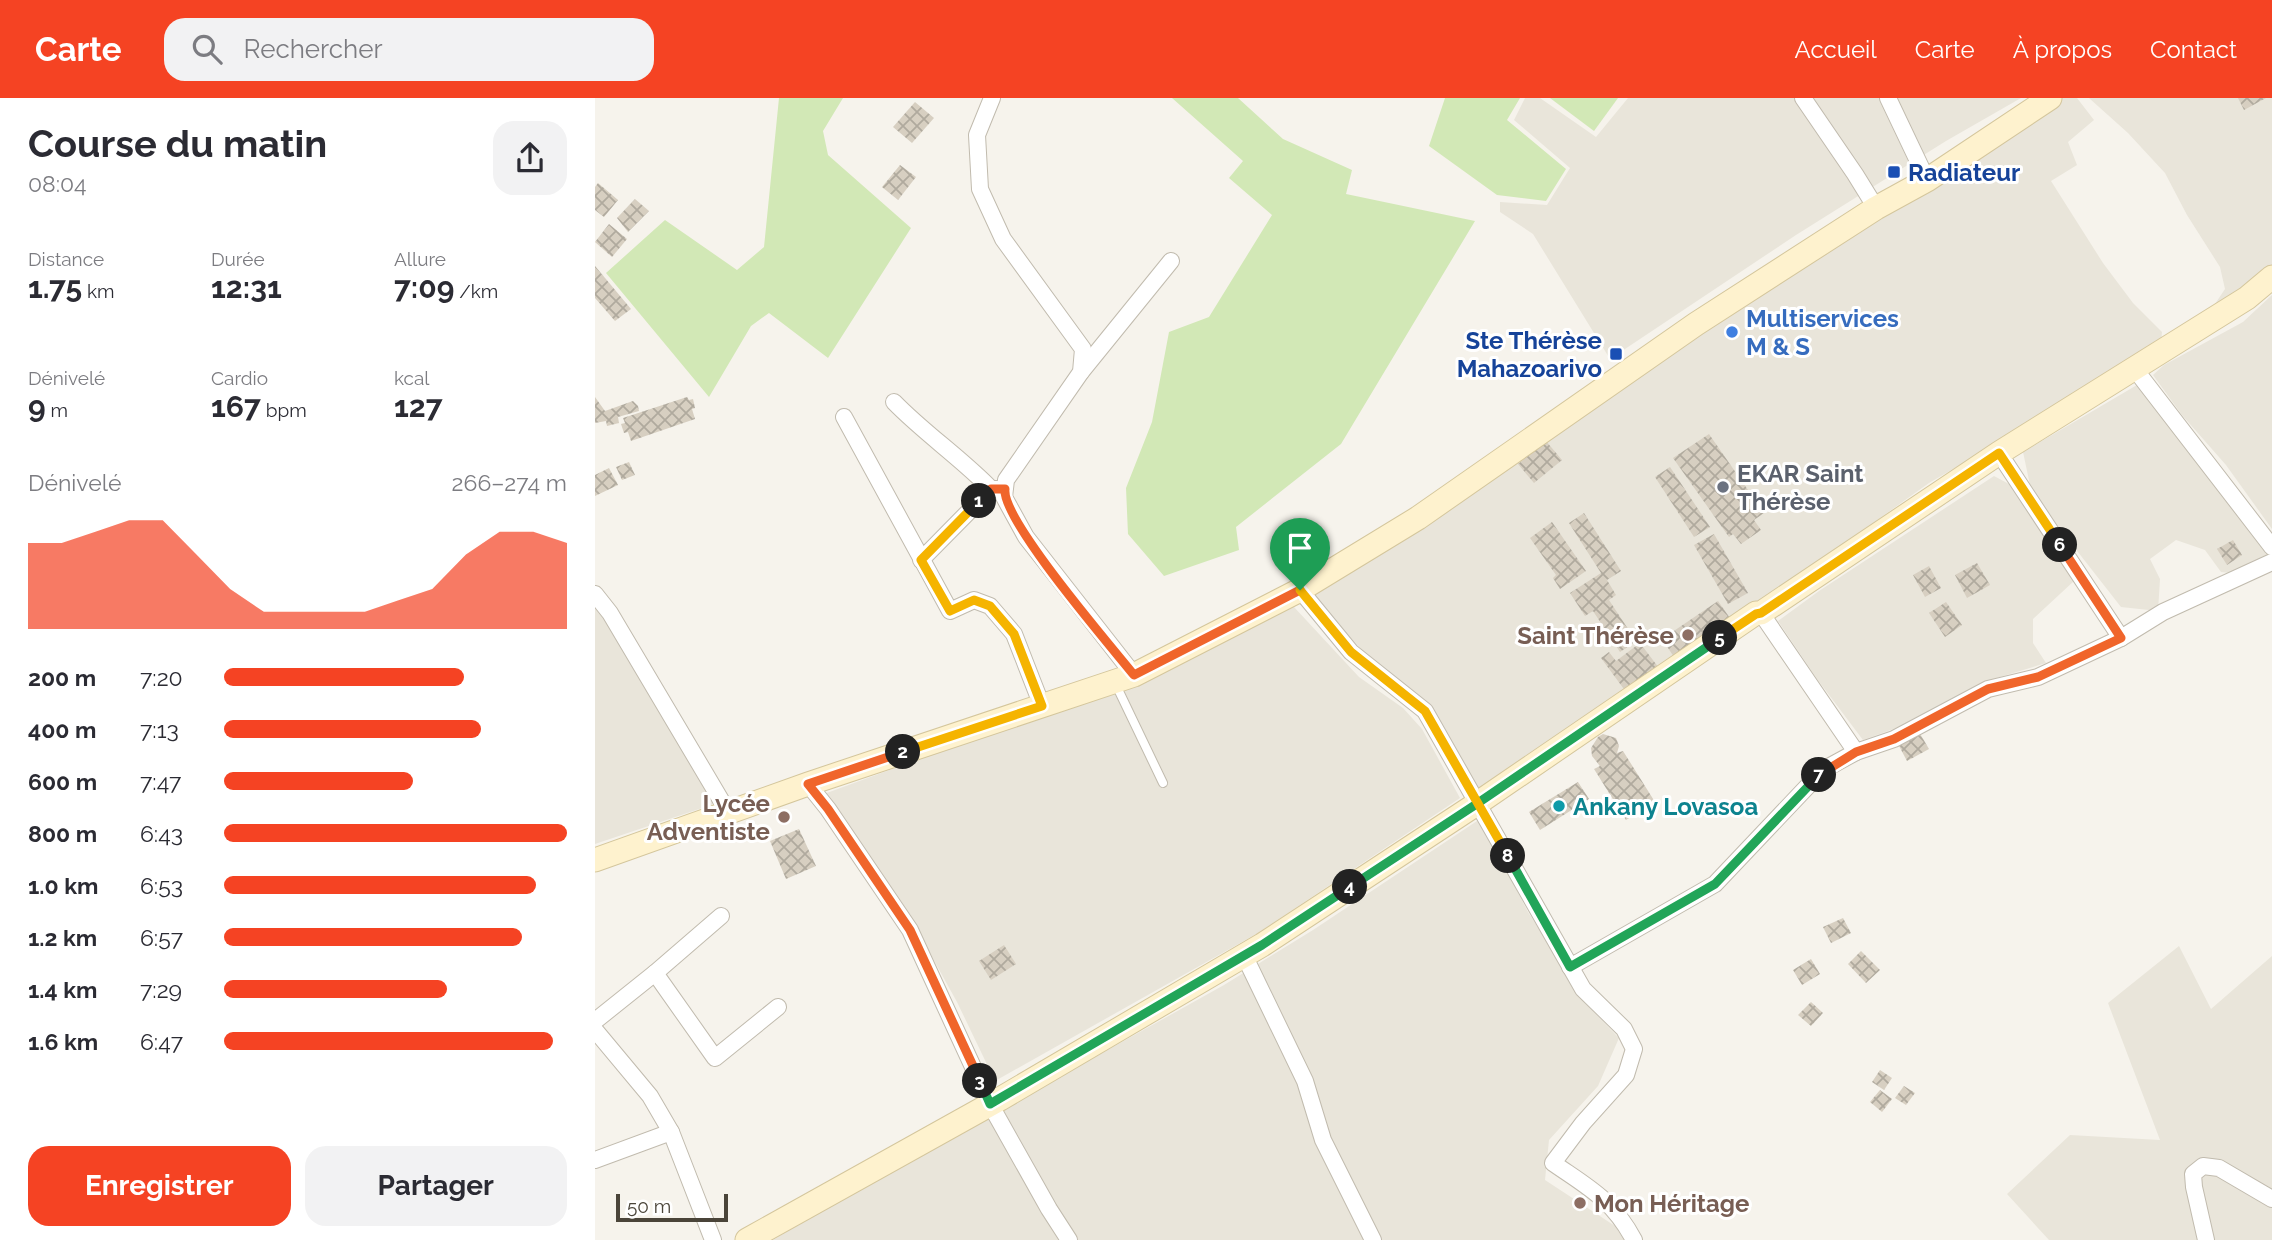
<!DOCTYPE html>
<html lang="fr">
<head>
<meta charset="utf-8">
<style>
	:root { --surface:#fff; --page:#f2f2f3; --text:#2b2b33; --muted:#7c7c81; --accent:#f54323 }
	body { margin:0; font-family:Raleway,sans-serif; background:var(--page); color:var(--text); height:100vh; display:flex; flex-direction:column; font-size:26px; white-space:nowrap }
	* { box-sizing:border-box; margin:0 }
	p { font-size:23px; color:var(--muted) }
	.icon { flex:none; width:38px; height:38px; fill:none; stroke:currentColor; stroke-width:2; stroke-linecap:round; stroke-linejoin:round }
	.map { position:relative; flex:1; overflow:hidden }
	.side { display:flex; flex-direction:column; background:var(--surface); width:595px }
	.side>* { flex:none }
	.scale { position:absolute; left:21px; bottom:18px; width:112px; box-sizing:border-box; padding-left:7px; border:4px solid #4a4439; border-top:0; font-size:19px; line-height:24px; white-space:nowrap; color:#4a4439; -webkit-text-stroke:5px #fff; paint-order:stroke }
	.pin { position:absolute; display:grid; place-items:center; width:60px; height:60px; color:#fff; margin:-72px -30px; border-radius:50% 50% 50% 0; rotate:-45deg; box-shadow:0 0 7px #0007 }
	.pin .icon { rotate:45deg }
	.km { position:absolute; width:35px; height:35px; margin:-18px; border-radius:50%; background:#222; color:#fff; font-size:19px; line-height:35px; text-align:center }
	.round { display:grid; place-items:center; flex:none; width:74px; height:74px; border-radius:21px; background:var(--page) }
	.overview { display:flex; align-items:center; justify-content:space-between; height:119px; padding:0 28px }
	h1 { font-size:38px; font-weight:700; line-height:52px }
	.metrics { display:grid; grid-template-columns:repeat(3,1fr); gap:10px; height:119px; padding:7px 28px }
	.metrics div { display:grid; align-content:center }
	.metrics b { font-size:30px; font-weight:700 }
	.metrics small { font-size:19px; font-weight:400 }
	.metrics p { font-size:19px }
	.chart { height:196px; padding:14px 28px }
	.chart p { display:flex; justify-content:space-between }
	.chart svg { width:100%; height:126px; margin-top:7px; fill:var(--accent); opacity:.7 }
	.primary-button { display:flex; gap:14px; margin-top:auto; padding:14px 28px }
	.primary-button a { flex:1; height:80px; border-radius:21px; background:var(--accent); color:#fff; font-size:28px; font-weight:700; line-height:80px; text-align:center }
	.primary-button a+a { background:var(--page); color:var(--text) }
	ul { padding:0 28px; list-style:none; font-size:23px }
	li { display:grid; grid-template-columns:112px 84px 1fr; align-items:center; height:52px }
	li i { height:18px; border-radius:9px; background:var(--accent) }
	header { display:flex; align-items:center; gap:42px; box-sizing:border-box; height:98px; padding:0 35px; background:var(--accent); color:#fff }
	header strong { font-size:33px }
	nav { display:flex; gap:38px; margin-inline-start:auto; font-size:24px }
	.search { width:490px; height:63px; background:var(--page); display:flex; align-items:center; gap:18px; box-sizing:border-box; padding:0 24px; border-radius:21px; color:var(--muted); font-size:26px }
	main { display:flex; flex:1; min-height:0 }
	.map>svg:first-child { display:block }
	.residential { fill:#e9e5da }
	.grass { fill:#d2e8b6 }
	.building { fill:url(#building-cross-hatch) }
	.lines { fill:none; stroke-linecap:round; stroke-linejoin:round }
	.lane-casing { stroke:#c1bbae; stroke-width:10 }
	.street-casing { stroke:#c1bbae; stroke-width:18 }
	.secondary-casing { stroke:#d4c69c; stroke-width:25 }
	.lane { stroke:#fff; stroke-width:8 }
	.street { stroke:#fff; stroke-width:16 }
	.secondary { stroke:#fef2ce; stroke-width:23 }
	.split-1-casing { stroke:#fff; stroke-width:14 }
	.split-2-casing { stroke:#fff; stroke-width:14 }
	.split-3-casing { stroke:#fff; stroke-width:14 }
	.split-4-casing { stroke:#fff; stroke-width:14 }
	.split-5-casing { stroke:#fff; stroke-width:14 }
	.split-6-casing { stroke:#fff; stroke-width:14 }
	.split-7-casing { stroke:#fff; stroke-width:14 }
	.split-8-casing { stroke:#fff; stroke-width:14 }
	.split-9-casing { stroke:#fff; stroke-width:14 }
	.split-1 { stroke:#f0652b; stroke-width:9 }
	.split-2 { stroke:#f5b400; stroke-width:9 }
	.split-3 { stroke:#f0652b; stroke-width:9 }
	.split-4 { stroke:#22a559; stroke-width:9 }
	.split-5 { stroke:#22a559; stroke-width:9 }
	.split-6 { stroke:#f5b400; stroke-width:9 }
	.split-7 { stroke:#f0652b; stroke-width:9 }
	.split-8 { stroke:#22a559; stroke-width:9 }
	.split-9 { stroke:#f5b400; stroke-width:9 }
	.transit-dot { fill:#1a4fb4; stroke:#fff; stroke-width:2.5 }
	.shop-dot { fill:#3f7fe0; stroke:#fff; stroke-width:2.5 }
	.worship-dot { fill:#6b7280; stroke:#fff; stroke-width:2.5 }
	.education-dot { fill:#8d6e63; stroke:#fff; stroke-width:2.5 }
	.culture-dot { fill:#0f9aa8; stroke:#fff; stroke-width:2.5 }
	.labels { text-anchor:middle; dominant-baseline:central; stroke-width:6; stroke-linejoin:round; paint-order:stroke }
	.transit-label { font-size:24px; font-weight:bold; fill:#164399; stroke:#fff; text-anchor:start }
	.shop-label { font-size:24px; font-weight:bold; fill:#366cbe; stroke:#fff; text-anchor:start }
	.worship-label { font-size:24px; font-weight:bold; fill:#5b616d; stroke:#fff; text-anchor:start }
	.education-label { font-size:24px; font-weight:bold; fill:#785e54; stroke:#fff; text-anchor:end }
	.culture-label { font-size:24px; font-weight:bold; fill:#0d838f; stroke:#fff; text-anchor:start }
</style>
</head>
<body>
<header>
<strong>Carte</strong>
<div class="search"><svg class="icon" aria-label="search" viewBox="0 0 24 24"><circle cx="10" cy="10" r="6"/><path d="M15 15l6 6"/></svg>Rechercher</div>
<nav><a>Accueil</a><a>Carte</a><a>À propos</a><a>Contact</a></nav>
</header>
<main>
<section class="side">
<div class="overview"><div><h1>Course du matin</h1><p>08:04</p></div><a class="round"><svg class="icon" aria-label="share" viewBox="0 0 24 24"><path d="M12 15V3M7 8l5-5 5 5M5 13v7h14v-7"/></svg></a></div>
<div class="metrics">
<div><p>Distance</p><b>1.75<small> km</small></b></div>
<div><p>Durée</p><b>12:31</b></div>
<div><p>Allure</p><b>7:09<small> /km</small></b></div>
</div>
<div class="metrics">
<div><p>Dénivelé</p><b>9<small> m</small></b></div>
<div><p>Cardio</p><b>167<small> bpm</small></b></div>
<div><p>kcal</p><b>127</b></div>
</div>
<div class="chart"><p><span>Dénivelé</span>266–274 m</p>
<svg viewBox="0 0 160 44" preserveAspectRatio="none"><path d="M0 44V14L10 14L20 10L30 6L40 6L50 18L60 30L70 38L80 38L90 38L100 38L110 34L120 30L130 18L140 10L150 10L160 14V44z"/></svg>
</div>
<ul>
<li><b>200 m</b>7:20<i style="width:70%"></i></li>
<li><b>400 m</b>7:13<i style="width:75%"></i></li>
<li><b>600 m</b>7:47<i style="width:55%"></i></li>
<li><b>800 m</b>6:43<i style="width:100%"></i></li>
<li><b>1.0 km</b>6:53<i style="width:91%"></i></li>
<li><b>1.2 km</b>6:57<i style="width:87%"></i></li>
<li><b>1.4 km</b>7:29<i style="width:65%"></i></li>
<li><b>1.6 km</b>6:47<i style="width:96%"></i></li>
</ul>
<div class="primary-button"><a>Enregistrer</a><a>Partager</a></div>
</section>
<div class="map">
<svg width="1677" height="1142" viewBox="0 0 1677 1142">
	<defs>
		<pattern id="building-cross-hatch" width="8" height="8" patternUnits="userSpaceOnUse" patternTransform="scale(1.75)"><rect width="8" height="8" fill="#d7cfc1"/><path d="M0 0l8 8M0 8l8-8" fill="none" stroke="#b0aa9e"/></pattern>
	</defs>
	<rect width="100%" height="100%" fill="#f6f3ec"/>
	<g class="residential">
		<path d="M930,0h15l56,39 32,-39h393l-75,43 -150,94 -186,124 -77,-125 -33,-22v-10l47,3 23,-37 -56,-48z"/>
		<path d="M1465,0h17l17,22 -26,22 9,23 -26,16 52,82 30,40 29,29 -1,11 -100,63 -132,77 -301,215 -27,7 -124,85 -44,-79 -56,-45 -69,-74 342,-229z"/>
		<path d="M1494,0h183v169l-65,49 18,-27 -5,-22 -33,-52 -22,-42 -37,-40z"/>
		<path d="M1677,197v234l-46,-64 -44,-50 -29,-40 11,-10 79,-43z"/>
		<path d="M1542,287l135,169 -32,20 -19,-2 -16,-22 -29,-10 -26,19 10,20 -2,32 -37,-4 -65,-83 -26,-39 -7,-33z"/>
		<path d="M1399,378l15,8 51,69 14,28 -41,38v24l13,20 -56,17 -66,38 -61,22 -46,-61 -39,-58 41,-30z"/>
		<path d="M0,507l58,92 61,107 -119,40z"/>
		<path d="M699,509l65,70 44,31 19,21 38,69 -202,135 -263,148 -38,-79 -56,-101 -77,-107 330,-121z"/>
		<path d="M885,721l48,93 37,57 4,13 15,20 35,36 -21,48 -49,54 -4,40 70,46 9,14h-851l100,-60 79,-52 143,-71 129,-72 89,-55z"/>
		<path d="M1584,848l32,63 61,-53v284h-223l-42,-46 63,-59 90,5 -52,-137z"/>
	</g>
	<g class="grass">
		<path d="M184,0h64l-20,33 5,24 83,73 -83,130 -59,-45 -18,13 -42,71 -103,-124 59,-53 72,50 27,-23z"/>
		<path d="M577,0h66l45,41 69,31 -6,24 129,27 -134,223 -105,83 3,23 -75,26 -36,-42 -2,-46 26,-66 17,-90 40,-15 63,-102 -43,-37 14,-17z"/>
		<path d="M850,0h75l-13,22 59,49 -20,32 -49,-6 -68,-49z"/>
		<path d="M955,0h68l-24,33z"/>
	</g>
	<g class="building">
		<path d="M1643,0h28l-22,12z"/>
		<path d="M320,4l19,16 -22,25 -19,-16z"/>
		<path d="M305,67l16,12 -18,23 -16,-13z"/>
		<path d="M3,85l20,17 -14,17 -9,-7v-23z"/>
		<path d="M40,101l14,12 -21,21 -11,-14z"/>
		<path d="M14,126l18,15 -15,18 -17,-15z"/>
		<path d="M0,168l36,43 -16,12 -20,-23z"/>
		<path d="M0,299l10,14 28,-10 5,5 1,5 -21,6 1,6 -12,3 -1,-5 -11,2z"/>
		<path d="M92,299l2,3 4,-1 2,9 -3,1 3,10 -64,22 -3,-9 -4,1 -3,-9 4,-1 -2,-5z"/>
		<path d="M1114,336l55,79 -10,7 7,10 -20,14 -8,-10 -4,3 -56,-79z"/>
		<path d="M951,343l16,19 -28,23 -16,-19z"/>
		<path d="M34,364l6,13 -13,5 -6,-13z"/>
		<path d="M1075,369l40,60 -16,10 -39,-60z"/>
		<path d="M14,370l9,17 -23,11v-21z"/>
		<path d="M989,415l37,58 -14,9 9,15 -7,5 27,41 -16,11 -27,-41 -8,5 -15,-23 31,-20 -32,-50z"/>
		<path d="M957,424l34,49 -26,18 -7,-11 3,-3 -26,-37z"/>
		<path d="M1119,436l34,59 -20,11 -34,-59z"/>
		<path d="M1638,442l9,15 -15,10 -10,-16z"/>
		<path d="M1382,465l13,22 -23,13 -12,-23z"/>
		<path d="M1334,468l12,22 -16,9 -12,-22z"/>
		<path d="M1123,503l14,20 -56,39 -14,-21z"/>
		<path d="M1351,504l16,23 -17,12 -16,-24z"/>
		<path d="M1045,545l22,29 -33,24 -28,-38 8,-6 7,9z"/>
		<path d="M1324,634l10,17 -22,12 -9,-17z"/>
		<path d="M1008,636l13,4 3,8 -2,7 6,-2 32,51 -29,18 -32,-51 6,-3 -8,-10 -1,-8 7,-11z"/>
		<path d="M983,684l11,17 -49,31 -11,-18z"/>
		<path d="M204,731l17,37 -30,13 -16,-38z"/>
		<path d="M1248,820l8,15 -20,10 -8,-16z"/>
		<path d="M409,847l12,19 -25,16 -12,-19z"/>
		<path d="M1266,853l19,19 -14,13 -18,-19z"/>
		<path d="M1216,861l9,15 -18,11 -9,-15z"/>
		<path d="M1216,904l12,11 -12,13 -13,-11z"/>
		<path d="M1285,972l12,8 -8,12 -12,-8z"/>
		<path d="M1309,988l11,7 -9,12 -11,-7z"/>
		<path d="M1285,992l12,9 -10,13 -12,-10z"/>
	</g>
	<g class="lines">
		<g class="lane-casing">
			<path id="lane" d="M521,587l47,98"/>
		</g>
		<g class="street-casing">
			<g id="street">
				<path d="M397,0l-15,37 3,54 23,50 80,110 -2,23 -75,108 -2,17 22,40 108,138"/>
				<path d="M1208,0l52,76 21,34"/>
				<path d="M1293,0l39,82"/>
				<path d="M1539,270l138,179"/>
				<path d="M486,274l90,-111"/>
				<path d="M299,304c30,31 67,56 97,87"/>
				<path d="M249,319l106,194 24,-11 16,6 24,28 28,72"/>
				<path d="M1404,355l122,185"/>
				<path d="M326,462l70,-71h10"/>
				<path d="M705,492l51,62 74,59 158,278 41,40 10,20 -8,26 -43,48 -30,40c36,25 59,36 81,77"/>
				<path d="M0,496l15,19 118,199"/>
				<path d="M1166,515l95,139 38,-13 94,-50 50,-12 83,-39 42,-26 109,-50"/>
				<path d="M213,686l20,25 82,121 80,174 59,105 20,31"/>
				<path d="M649,857l61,126 18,59 50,100"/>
				<path d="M975,869l145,-83 108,-114 33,-18"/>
				<path d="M60,875l60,85 63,-51"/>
				<path d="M0,923l60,-48 66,-57"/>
				<path d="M0,932l55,66 21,36 42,108"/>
				<path d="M0,1062l76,-28"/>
				<path d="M1611,1142l-12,-53 -1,-13 10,-8 16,2 53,31"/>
			</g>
		</g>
		<g class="secondary-casing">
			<g id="secondary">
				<path d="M0,762l213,-76 326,-109 166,-85 118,-72 278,-194 180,-116 51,-28 123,-82"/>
				<path d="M152,1142l253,-141 262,-154 213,-140 281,-192h5l238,-160 248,-155 25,-21"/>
			</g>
		</g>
		<use href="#lane" class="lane"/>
		<use href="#street" class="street"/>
		<use href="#secondary" class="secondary"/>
	</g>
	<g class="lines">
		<g class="split-1-casing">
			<path id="split-1" d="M384,403l12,-12h14c-4,30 105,156 129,186l166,-85"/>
		</g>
		<g class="split-2-casing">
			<path id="split-2" d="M308,654l139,-46 -28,-72 -24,-28 -16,-6 -24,11 -29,-51 58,-59"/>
		</g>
		<g class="split-3-casing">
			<path id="split-3" d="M308,654l-95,32 20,25 82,121 70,151"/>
		</g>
		<g class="split-4-casing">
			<path id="split-4" d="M385,983l10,23 272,-159 88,-58"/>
		</g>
		<g class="split-5-casing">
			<path id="split-5" d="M755,789l125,-82 245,-167"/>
		</g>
		<g class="split-6-casing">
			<path id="split-6" d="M1125,540l36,-24 5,-1 238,-160 61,92"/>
		</g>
		<g class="split-7-casing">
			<path id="split-7" d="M1224,677l37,-23 38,-13 94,-50 50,-12 83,-39 -61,-93"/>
		</g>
		<g class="split-8-casing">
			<path id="split-8" d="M913,758l62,111 145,-83 104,-109"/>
		</g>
		<g class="split-9-casing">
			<path id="split-9" d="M705,492l51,62 74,59 83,145"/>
		</g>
		<use href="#split-1" class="split-1"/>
		<use href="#split-2" class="split-2"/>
		<use href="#split-3" class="split-3"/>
		<use href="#split-4" class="split-4"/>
		<use href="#split-5" class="split-5"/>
		<use href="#split-6" class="split-6"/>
		<use href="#split-7" class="split-7"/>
		<use href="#split-8" class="split-8"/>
		<use href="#split-9" class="split-9"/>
	</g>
	<g class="transit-dot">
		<rect x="1292" y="67" width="14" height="14" rx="3.5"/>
		<rect x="1014" y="249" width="14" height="14" rx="3.5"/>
	</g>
	<circle class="shop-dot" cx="1137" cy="234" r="7"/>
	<circle class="worship-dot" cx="1128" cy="389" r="7"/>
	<g class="education-dot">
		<circle cx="1093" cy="537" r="7"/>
		<circle cx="189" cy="719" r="7"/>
		<circle cx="985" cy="1105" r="7"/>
	</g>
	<circle class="culture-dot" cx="964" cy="708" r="7"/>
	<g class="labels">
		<g class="transit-label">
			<text x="1313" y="74">Radiateur</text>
			<text x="1007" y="242" text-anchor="end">Ste Thérèse<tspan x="1007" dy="28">Mahazoarivo</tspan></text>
		</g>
		<g class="shop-label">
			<text x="1151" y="220">Multiservices<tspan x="1151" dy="28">M &amp; S</tspan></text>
		</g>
		<g class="worship-label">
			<text x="1142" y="375">EKAR Saint<tspan x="1142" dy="28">Thérèse</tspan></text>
		</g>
		<g class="education-label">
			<text x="1079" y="537">Saint Thérèse</text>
			<text x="175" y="705">Lycée<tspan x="175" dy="28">Adventiste</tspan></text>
			<text x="999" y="1105" text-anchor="start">Mon Héritage</text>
		</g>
		<g class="culture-label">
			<text x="978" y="708">Ankany Lovasoa</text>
		</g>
	</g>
</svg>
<div class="scale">50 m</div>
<div class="pin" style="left:705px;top:492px;background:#1e9e55"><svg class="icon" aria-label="arrive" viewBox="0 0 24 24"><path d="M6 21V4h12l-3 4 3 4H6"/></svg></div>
<b class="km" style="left:384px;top:403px">1</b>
<b class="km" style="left:308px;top:654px">2</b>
<b class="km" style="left:385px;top:983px">3</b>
<b class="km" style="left:755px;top:789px">4</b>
<b class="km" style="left:1125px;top:540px">5</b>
<b class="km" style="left:1465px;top:447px">6</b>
<b class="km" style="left:1224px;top:677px">7</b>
<b class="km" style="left:913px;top:758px">8</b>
</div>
</main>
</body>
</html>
